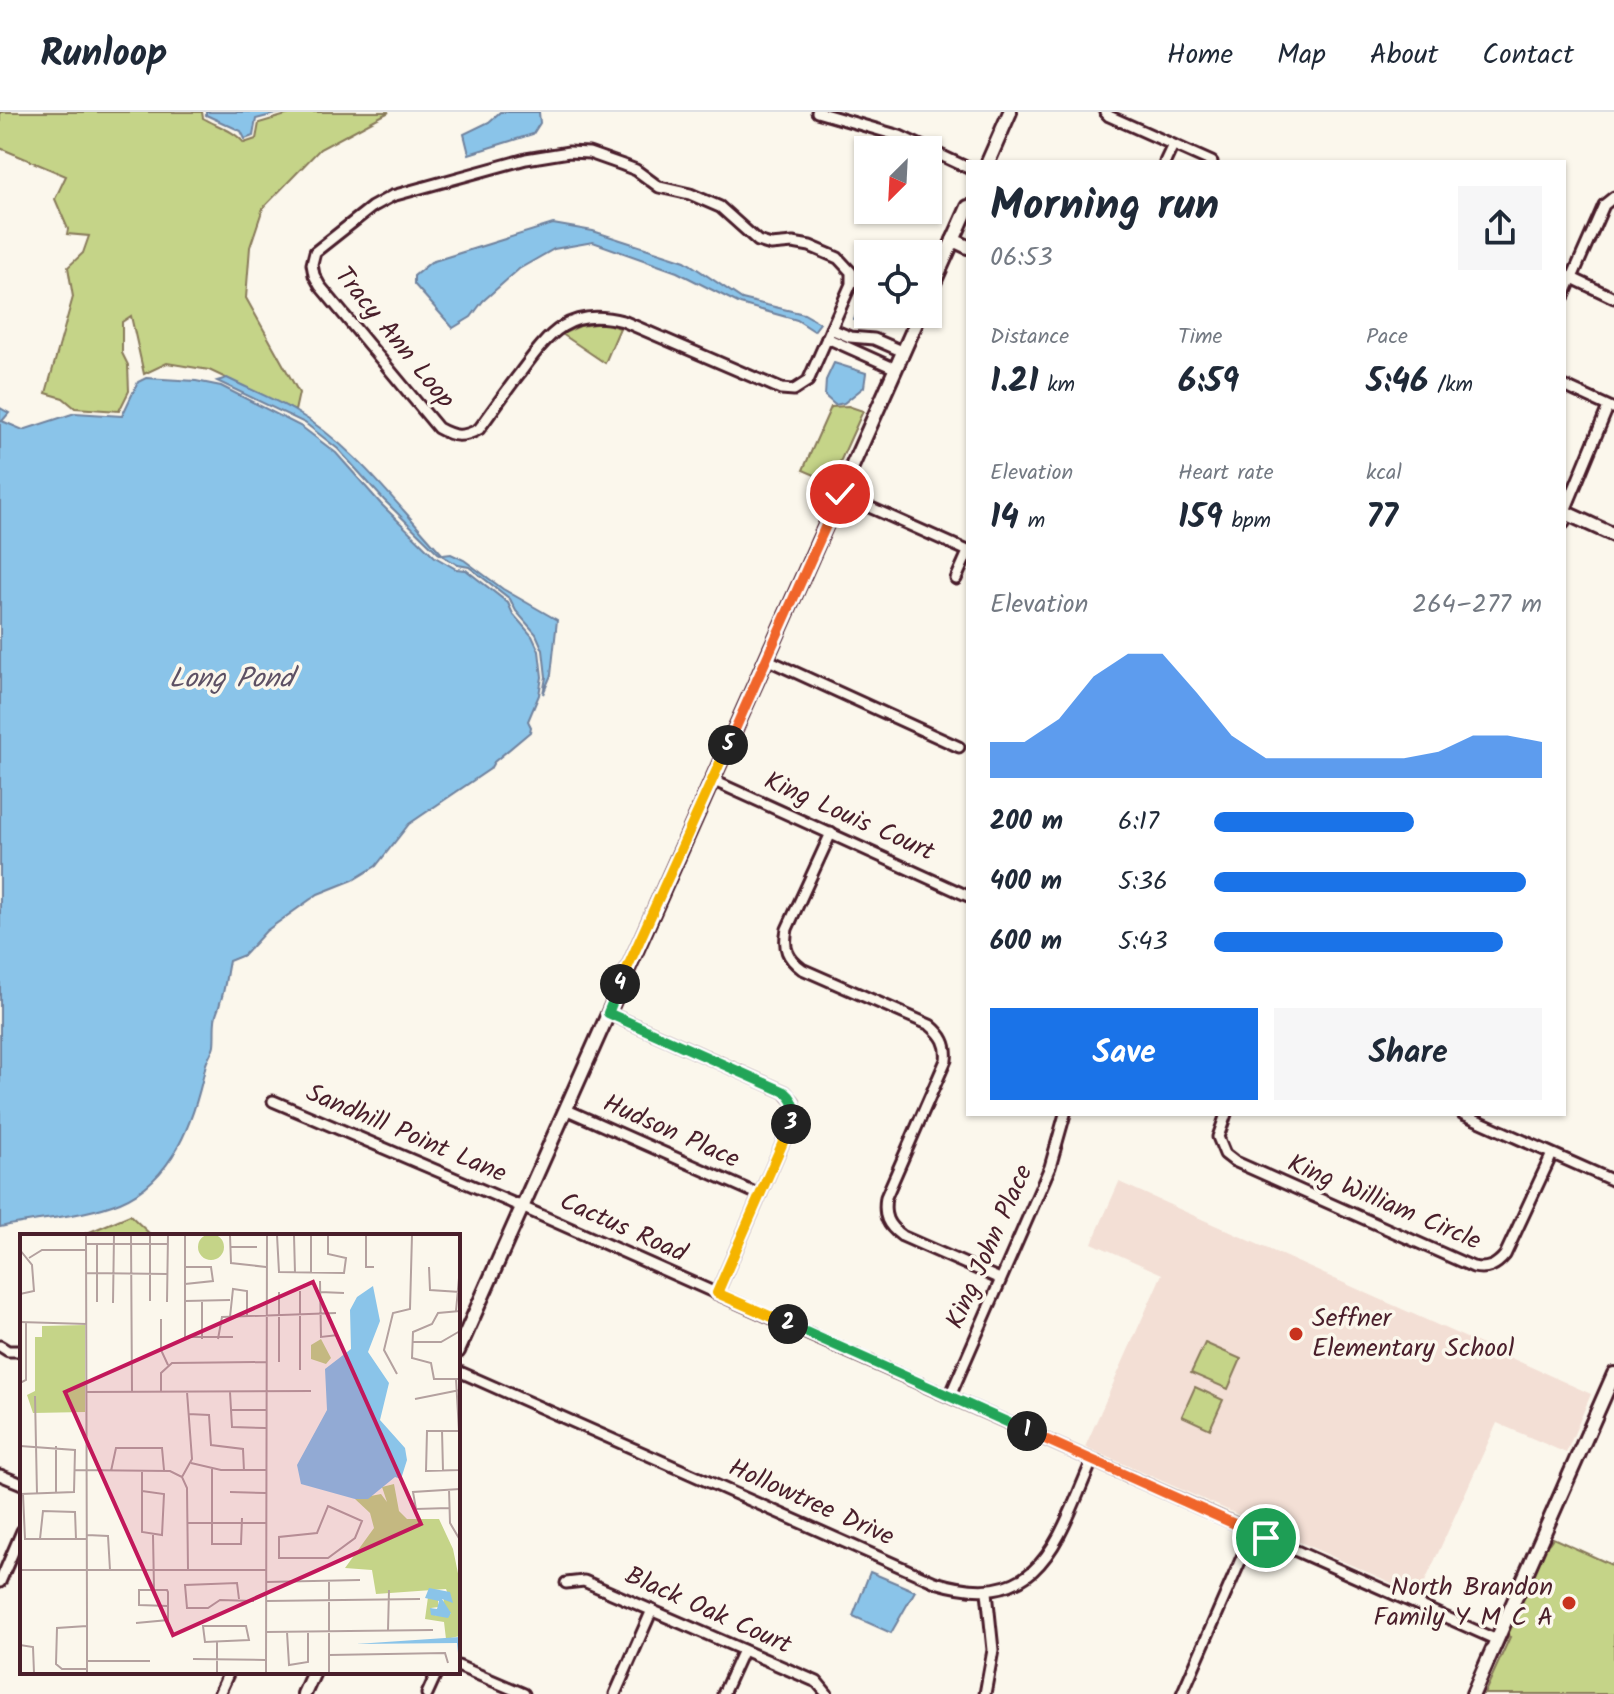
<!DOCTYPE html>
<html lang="en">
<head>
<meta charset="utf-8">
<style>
	:root { --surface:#fff; --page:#f6f6f7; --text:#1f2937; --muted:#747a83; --line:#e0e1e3; --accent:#1a73e8 }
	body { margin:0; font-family:Kalam,sans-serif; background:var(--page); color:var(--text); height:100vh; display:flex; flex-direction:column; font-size:30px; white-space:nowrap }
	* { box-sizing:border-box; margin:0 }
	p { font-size:26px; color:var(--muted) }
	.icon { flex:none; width:44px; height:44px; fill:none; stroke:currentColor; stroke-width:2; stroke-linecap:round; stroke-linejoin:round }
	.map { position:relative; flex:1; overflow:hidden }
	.sheet { position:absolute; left:966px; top:48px; width:600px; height:956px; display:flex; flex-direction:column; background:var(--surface); border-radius:0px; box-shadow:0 2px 6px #0004 }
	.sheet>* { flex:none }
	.needle { width:52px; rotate:204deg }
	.tools { position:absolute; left:854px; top:24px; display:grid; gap:16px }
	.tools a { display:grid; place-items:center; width:88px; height:88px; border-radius:0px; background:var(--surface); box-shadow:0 2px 6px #0004; font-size:40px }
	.pin { position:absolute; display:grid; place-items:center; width:68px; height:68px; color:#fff; margin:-34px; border:4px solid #fff; border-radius:50%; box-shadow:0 2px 8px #0007 }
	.km { position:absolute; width:40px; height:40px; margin:-20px; border-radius:50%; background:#222; color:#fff; font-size:22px; line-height:40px; text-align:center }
	.round { display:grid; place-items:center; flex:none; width:84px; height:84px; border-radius:0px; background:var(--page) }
	.head { display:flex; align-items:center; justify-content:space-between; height:136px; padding:0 24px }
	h1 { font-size:44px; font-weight:800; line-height:60px }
	.stats { display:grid; grid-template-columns:repeat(3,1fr); gap:12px; height:136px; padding:8px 24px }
	.stats div { display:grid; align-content:center }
	.stats b { font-size:34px; font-weight:800 }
	.stats small { font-size:22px; font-weight:400 }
	.stats p { font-size:22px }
	.chart { height:224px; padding:16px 24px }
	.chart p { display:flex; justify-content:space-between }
	.chart svg { width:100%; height:144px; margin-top:8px; fill:var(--accent); opacity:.7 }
	.cta { display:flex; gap:16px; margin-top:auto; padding:16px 24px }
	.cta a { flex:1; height:92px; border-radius:0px; background:var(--accent); color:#fff; font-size:32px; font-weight:800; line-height:92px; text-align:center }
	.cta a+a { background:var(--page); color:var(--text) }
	ul { padding:0 24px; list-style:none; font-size:26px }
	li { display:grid; grid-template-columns:128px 96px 1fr; align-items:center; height:60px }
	li i { height:20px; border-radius:10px; background:var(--accent) }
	header { display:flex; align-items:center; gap:48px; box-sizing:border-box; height:112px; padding:0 40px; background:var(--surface); border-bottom:2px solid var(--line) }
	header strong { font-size:38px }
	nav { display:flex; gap:44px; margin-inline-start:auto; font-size:28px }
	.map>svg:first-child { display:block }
	.built { fill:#f3dfd5 }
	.green { fill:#c5d488; stroke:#887a5a; stroke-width:2 }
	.water { fill:#8ac4e9; stroke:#70829d; stroke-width:2 }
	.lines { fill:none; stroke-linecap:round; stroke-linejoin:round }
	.minor-casing { stroke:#4a1f2b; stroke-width:15 }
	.tertiary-casing { stroke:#4a1f2b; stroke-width:18 }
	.minor { stroke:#fbf7ec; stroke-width:9 }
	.tertiary { stroke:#fbf7ec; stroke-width:12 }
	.split-1-casing { stroke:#fff; stroke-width:16 }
	.split-2-casing { stroke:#fff; stroke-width:16 }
	.split-3-casing { stroke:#fff; stroke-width:16 }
	.split-4-casing { stroke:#fff; stroke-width:16 }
	.split-5-casing { stroke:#fff; stroke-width:16 }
	.split-6-casing { stroke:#fff; stroke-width:16 }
	.split-1 { stroke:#f0652b; stroke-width:10 }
	.split-2 { stroke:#22a559; stroke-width:10 }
	.split-3 { stroke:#f5b400; stroke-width:10 }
	.split-4 { stroke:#22a559; stroke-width:10 }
	.split-5 { stroke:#f5b400; stroke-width:10 }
	.split-6 { stroke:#f0652b; stroke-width:10 }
	.poi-dot { fill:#c8321e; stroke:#fbf7ec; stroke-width:3 }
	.labels { text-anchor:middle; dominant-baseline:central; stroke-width:7; stroke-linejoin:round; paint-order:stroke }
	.street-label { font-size:26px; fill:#4a1f2b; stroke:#fbf7ec }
	.poi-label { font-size:26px; fill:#4a1f2b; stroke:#fbf7ec; text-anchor:start }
	.water-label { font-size:28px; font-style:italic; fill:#5d5164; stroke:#fbf7ec }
	.inset-road { fill:none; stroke:#b4a19f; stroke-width:2 }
	.view { fill:#c2185b; fill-opacity:0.15; stroke:#c2185b; stroke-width:4 }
	.inset-edge { fill:none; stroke:#4a1f2b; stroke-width:4 }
</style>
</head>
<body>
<header>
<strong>Runloop</strong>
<nav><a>Home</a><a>Map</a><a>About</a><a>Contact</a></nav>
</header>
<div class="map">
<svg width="1614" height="1582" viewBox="0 0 1614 1582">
	<rect width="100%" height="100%" fill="#fbf7ec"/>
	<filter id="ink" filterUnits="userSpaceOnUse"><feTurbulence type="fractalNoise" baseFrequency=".0125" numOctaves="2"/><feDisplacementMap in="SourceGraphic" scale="16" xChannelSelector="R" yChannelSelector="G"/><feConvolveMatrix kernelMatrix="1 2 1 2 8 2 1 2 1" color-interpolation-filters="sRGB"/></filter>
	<g filter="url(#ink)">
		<path class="built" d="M1119,1070l472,212 -25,59 -69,-30 -78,172 -334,-148 77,-173 -70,-31z"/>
		<g class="green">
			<path d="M0,0h202l1,6c14,8 32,13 41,25l12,-4 3,-16 37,-11h93l-69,37 -57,59 -13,39 -4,51 53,95 -4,18 -86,-41 -42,-7 -23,11 -13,-58 -9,6v31l6,12 1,26 -10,20 -44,-3 -12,-10 -17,-5 27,-96 -5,-30 15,-14 6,-17 -22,-2 1,-5 -13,-30 11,-23 -66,-28z"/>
			<path d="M603,211l17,5 -15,35 -43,-29 18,-8z"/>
			<path d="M848,294l15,5 -32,71 -28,-12 28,-63z"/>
			<path d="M130,1103l22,21h-67v-2z"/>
			<path d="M1205,1231l36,16 -13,30 -37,-16z"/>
			<path d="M1195,1275l28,13 -13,29 -28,-13z"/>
			<path d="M1549,1420l1,10 3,-4 61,28v128h-130l26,-57 -2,-1 -30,58z"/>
		</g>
		<g class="water">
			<path d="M206,0h77l-27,7 -3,17 -8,3 -4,-8 -35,-16z"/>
			<path d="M500,0h39l1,11 -7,11 -64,20 -5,-20 25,-12z"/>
			<path d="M553,112l40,7 92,30 57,38 62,15 16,9 -6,8 -17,-11 -57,-16 -63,-32 -84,-30 -39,7 -35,20 -36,32 -12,16 -18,11 -39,-44v-8l17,-14z"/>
			<path d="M868,167v35h15l5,10 -4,1 -30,-5 12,-29z"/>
			<path d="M834,251l32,10 -2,14 -20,16 -9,2 -10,-9 1,-16z"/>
			<path d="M146,266l50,3 25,5 81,41 34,26 45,51 54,53 21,12 10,1 42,33 5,11 19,22 7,15 3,26 -3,18 -11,26 3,6 -1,5 -36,30 -4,7 -81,55 -33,42 -23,14 -35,14 -52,37 -22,24 -15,6c-3,14 -4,29 -9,42 -1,6 -5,12 -5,18 -1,8 0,16 -1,24 -2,9 -8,15 -9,23 -11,52 -32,112 -85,134 -37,15 -81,16 -120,25v-819l9,5 -7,8 21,9 52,-17 47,3 16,-34z"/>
			<path d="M227,266c22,11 45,20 66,32 60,34 104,95 150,145l8,-1 13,6 39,29 54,31 -6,55 -8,19 3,-17 -3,-27 -7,-16 -20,-23 -6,-12 -41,-32 -11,-2 -20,-12 -54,-53 -46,-51 -33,-26 -88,-42z"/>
			<path d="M870,1460l45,19 -24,42 -38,-17z"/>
		</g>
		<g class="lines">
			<g class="minor-casing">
				<g id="minor">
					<path d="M817,0l83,24 68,32"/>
					<path d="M1105,0l4,4 103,46"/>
					<path d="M569,40l20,1 34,12 13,5 23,17 31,7 30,13 38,34 13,4 22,-2 17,3 28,12 13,14v12l-43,97 -14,9 -13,-1 -158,-68c-54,-14 -73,11 -103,52 -14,18 -27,37 -41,56 -16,9 -25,8 -41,-1l-118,-142 -6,-11 -2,-11 3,-12 57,-45 20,-11 134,-37z"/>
					<path d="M1165,50l8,-17"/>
					<path d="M1572,166l42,20"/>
					<path d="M1564,184l40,-91 10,-8"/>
					<path d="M831,217l19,8 24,2 30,13"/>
					<path d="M827,226l69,31"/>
					<path d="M1564,274l48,22"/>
					<path d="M840,382l128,57"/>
					<path d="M1564,411l3,-17 41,-99"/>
					<path d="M956,467l12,-27"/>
					<path d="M766,547l193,88"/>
					<path d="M712,668l256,116"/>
					<path d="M831,721l-44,96c-4,19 0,29 15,40l128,56c12,10 18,19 16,35l-60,137c-3,19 1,28 16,39l98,43"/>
					<path d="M608,901l177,79 8,9 2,14 -78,178"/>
					<path d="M273,989l249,106 975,433"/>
					<path d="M565,997l195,86"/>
					<path d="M1226,1002l-8,23 7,17 9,7 239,106c14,3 23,-1 32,-12l47,-101"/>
					<path d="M1463,1002l151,67"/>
					<path d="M0,1234l8,5h14"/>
					<path d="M458,1259l477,211c106,32 122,-41 157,-121"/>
					<path d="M950,1284l100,-229 15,-53"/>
					<path d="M0,1363l22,9"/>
					<path d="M0,1470l22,-51"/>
					<path d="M566,1471l18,-2 233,101 10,12"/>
					<path d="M458,1554l66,28"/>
					<path d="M219,1582l10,-22"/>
					<path d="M427,1582l10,-22"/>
					<path d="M615,1582l37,-84"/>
					<path d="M723,1582l20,-44"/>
					<path d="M985,1582l8,-44 -6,-58"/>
					<path d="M1182,1582l71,-162"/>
				</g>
			</g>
			<g class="tertiary-casing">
				<g id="tertiary">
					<path d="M988,50l22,-50"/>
					<path d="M953,128l15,7"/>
					<path d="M928,184l40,-89"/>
					<path d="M1564,400l50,23"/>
					<path d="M458,1239l462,-1037"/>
					<path d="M304,1582l10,-22"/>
					<path d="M1473,1582l141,-320"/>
				</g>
			</g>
			<use href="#minor" class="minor"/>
			<use href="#tertiary" class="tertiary"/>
		</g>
	</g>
	<g class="lines" filter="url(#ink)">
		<g class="split-1-casing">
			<path id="split-1" d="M1027,1319l239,107"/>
		</g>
		<g class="split-2-casing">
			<path id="split-2" d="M788,1212l239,107"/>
		</g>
		<g class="split-3-casing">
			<path id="split-3" d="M788,1212l-71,-31 74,-169"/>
		</g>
		<g class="split-4-casing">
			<path id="split-4" d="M620,872l-12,29 177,79c11,9 12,19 6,32"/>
		</g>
		<g class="split-5-casing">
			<path id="split-5" d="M620,872l108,-239"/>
		</g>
		<g class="split-6-casing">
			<path id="split-6" d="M728,633l112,-251"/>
		</g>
		<use href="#split-1" class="split-1"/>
		<use href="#split-2" class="split-2"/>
		<use href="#split-3" class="split-3"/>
		<use href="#split-4" class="split-4"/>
		<use href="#split-5" class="split-5"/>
		<use href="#split-6" class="split-6"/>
	</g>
	<g class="poi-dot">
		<circle cx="1296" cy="1222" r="8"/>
		<circle cx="1569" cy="1491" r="8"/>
	</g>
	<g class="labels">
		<g class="street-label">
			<text transform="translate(394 226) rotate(51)">Tracy Ann Loop</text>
			<text transform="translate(849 705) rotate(24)">King Louis Court</text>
			<text transform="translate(671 1020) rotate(24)">Hudson Place</text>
			<text transform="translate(406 1022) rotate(23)">Sandhill Point Lane</text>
			<text transform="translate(1384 1091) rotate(23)">King William Circle</text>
			<text transform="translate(623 1116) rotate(24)">Cactus Road</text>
			<text transform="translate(990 1135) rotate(-66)">King John Place</text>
			<text transform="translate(811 1391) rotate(24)">Hollowtree Drive</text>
			<text transform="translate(708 1499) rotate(24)">Black Oak Court</text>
		</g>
		<g class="poi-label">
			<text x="1312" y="1207">Seffner<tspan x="1312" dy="30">Elementary School</tspan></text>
			<text x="1553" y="1476" text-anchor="end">North Brandon<tspan x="1553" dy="30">Family Y M C A</tspan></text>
		</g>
		<g class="water-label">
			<text x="231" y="567">Long Pond</text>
		</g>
	</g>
	<g transform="translate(20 1122)">
		<rect width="440" height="440" fill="#fbf7ec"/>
		<path d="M178 13a13 13 0 1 1 26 0a13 13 0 1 1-26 0ZM65,91v87l-52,1 -6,-18 8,-4v-54h7v-11zM301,105l10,19 -5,6 -15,-5v-14zM374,250l5,27 8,8h32l14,30 7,34v53l-14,3 -2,-17 -19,-3 3,-22 10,2v8l-7,1 5,8 15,-2 -8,-9 1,-8 7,5 -5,-13 -70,5 -4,-24 -27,-2 29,-40 -4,-15 -15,-14 26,-5 6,8 -5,-15z" fill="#c5d488"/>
		<path d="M353,52l7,35 -12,31 21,31 -9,37 25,28 2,12 -6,19 -6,-2 -27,22h-13l-54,-15 -4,-19 30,-55 -2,-41 26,-20 -1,-39 7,-13zM409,354l21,4 3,11 -11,-4 9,14 -3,5 -17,-3 -1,-7 7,1 2,-8 -14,-3zM440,403v36l-3,-30 -101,1z" fill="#8ac4e9"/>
		<path class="inset-road" d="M66,1l1,387M111,1l1,157M165,1v102h48M210,1l1,28 35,4M257,1l2,37 65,1 2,-15 -18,-4v-19M274,1l1,38M291,1v37M346,1v32h8M66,10h82M77,10v58M210,13h27M0,16l12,15 2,26 -14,3M9,24l13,-8h44M409,33l1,23 30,2M67,39l81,1M300,47l1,56 17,-2M165,50l28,-3 -2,-14h-26M300,58l24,1M130,67v-66M165,67l45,-1M147,68l1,-67M93,69l1,-68M436,77l4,-44M440,77l-22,2 -6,11 -19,8 -1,26 19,5 3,16h26M210,83l3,-28 14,2v26M141,85v31l7,15M0,88l67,2M182,105v-38M198,105l4,-22 114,-4M392,108h29l19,-11M259,128v-70M280,136v-79M377,140l-13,-24 9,-37 17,-4 2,-74M436,145l3,52v39l-33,1 1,-40h32M0,149l6,-3v-58M67,158l224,-1M141,158v-19l11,-10 94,-1M210,158l2,35 34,1M15,162l2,98M395,165l45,-9M210,176h36M168,180l21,1 2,30 32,4 1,22M422,196l1,41M0,212l55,4 -1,42 -54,2M36,212v47M171,229l30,7h45M192,235v75h29l1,-26M55,236l95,1 12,6 5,11 1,82M91,237l5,-23h46l2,22M162,243l10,-18 -5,-67M429,255l1,34 10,17M122,257l22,3 -2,41 -20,-3v-61M210,258l36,1M3,260l2,45h62M308,272l34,15 -7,17 -27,20h-49v-21l38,-4zM429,274l-33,1 -3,-17 47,-3M168,289h78M67,301l21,1 2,34M133,301l1,54M20,305l3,-28 32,1 1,27M0,336h246M246,348l94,-2M219,365l-2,-16 -52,2 2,23h21l12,-8 34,1M246,367l154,-2M67,388v51M116,389l32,-3v-28l-1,-2h-28v15l29,1M67,392l-30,2 -1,36 6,5h25M183,392h43l3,14 -44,2zM368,396l1,-40M246,398l167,-2M267,398l2,33 19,-3v-31M0,411l13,2 1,26M309,421l116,-2 3,10M173,425l73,1M67,427h63M197,439v-31M246,439l1,-438M309,439v-92"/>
		<path class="view" d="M293,48l108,242 -248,111 -108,-243z"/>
		<rect width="440" height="440" class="inset-edge"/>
	</g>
</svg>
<div class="tools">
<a><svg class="needle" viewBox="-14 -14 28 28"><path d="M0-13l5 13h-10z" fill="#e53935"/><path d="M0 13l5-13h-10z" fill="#747a83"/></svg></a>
<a><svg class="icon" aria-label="locate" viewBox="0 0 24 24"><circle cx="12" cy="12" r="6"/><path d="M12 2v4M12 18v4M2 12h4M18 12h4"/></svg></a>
</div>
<div class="pin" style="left:1266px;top:1426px;background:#1e9e55"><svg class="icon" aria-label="arrive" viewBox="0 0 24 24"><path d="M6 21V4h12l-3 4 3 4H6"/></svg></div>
<div class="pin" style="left:840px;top:382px;background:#d93025"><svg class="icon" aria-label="check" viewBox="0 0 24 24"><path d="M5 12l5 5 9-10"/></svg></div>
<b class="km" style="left:1027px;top:1319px">1</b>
<b class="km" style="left:788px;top:1212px">2</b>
<b class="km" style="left:791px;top:1012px">3</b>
<b class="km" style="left:620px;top:872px">4</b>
<b class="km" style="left:728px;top:633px">5</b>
<section class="sheet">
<div class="head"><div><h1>Morning run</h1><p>06:53</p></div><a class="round"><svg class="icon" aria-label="share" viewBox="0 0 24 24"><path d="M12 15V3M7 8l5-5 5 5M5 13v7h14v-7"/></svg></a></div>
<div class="stats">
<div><p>Distance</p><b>1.21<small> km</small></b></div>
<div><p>Time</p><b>6:59</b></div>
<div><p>Pace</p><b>5:46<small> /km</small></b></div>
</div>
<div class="stats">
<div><p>Elevation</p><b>14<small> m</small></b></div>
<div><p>Heart rate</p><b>159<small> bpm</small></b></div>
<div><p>kcal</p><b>77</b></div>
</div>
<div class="chart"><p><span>Elevation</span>264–277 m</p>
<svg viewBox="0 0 160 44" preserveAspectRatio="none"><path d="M0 44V33L10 33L20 26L30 13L40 6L50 6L60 18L70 31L80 38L90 38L100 38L110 38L120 38L130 36L140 31L150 31L160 33V44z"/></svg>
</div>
<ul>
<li><b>200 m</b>6:17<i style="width:61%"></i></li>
<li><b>400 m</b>5:36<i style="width:95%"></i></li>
<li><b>600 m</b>5:43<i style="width:88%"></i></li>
</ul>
<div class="cta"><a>Save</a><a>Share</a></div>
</section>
</div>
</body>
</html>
